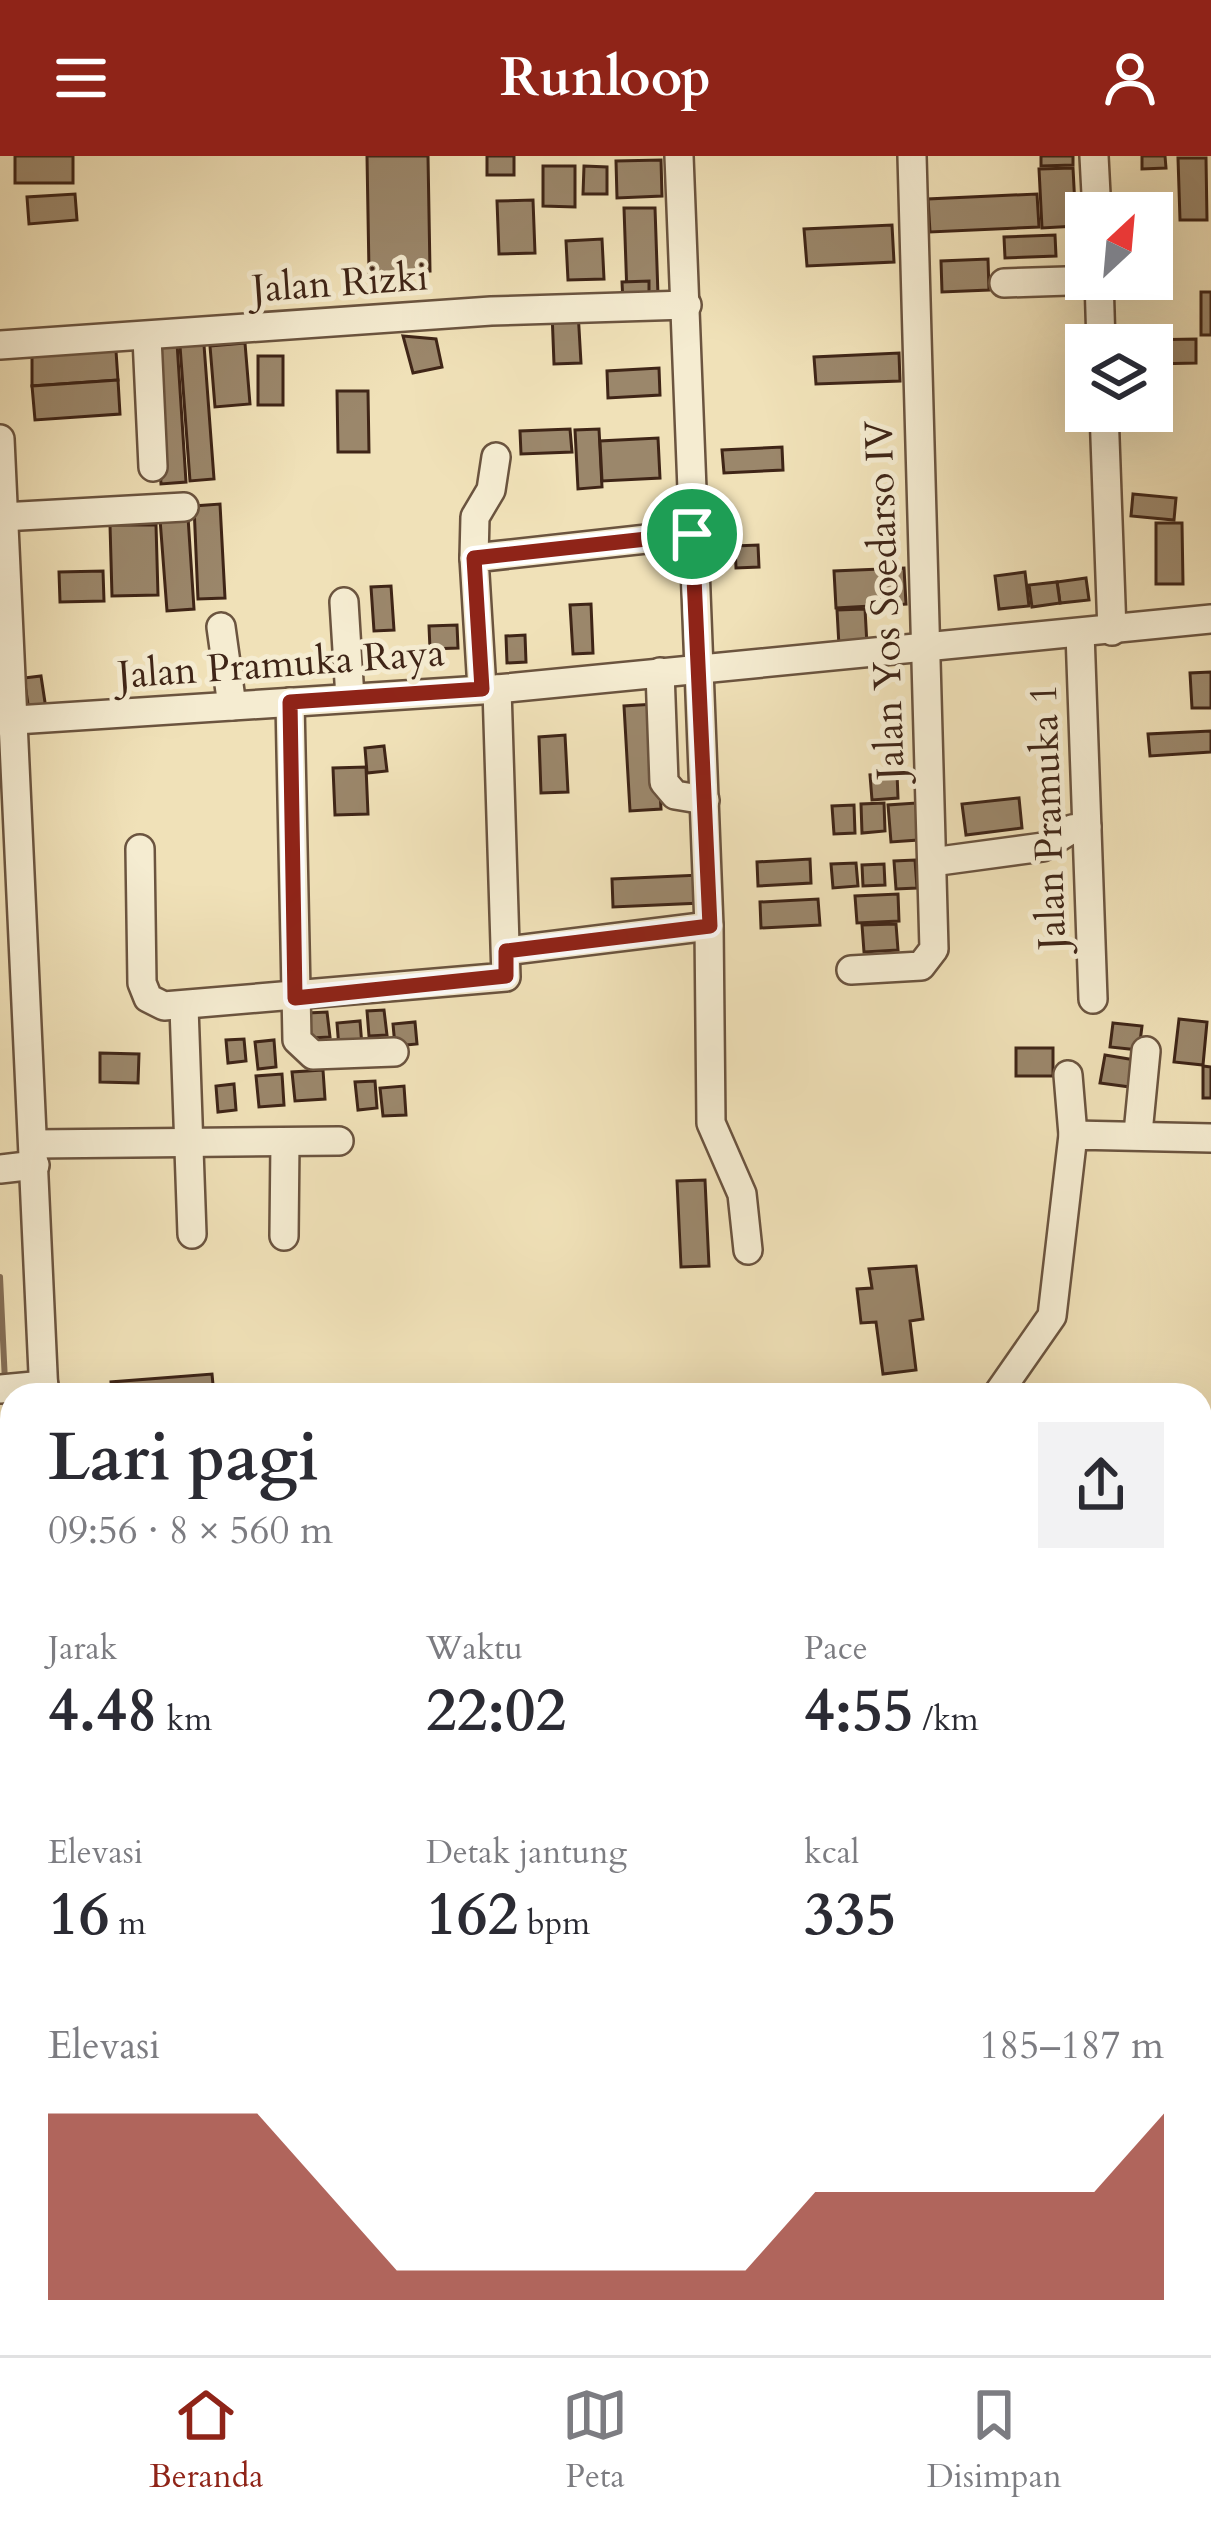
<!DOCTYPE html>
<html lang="id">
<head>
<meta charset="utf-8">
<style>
	:root { --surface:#fff; --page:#f2f2f3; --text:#2b2b33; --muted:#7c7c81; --line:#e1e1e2; --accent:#8f2418 }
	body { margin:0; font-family:Cardo,serif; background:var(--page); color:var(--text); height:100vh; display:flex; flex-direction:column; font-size:45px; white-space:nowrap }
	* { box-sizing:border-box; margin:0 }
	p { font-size:39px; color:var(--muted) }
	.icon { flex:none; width:66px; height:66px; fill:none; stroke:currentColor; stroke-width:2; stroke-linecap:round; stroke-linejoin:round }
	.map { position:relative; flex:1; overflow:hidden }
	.panel { position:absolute; left:0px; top:1227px; width:1212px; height:972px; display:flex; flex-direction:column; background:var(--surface); border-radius:36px 36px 0 0; box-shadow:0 12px 48px #0002 }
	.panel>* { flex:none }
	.needle { width:78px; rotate:26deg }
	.fabs { position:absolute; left:1065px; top:36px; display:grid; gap:24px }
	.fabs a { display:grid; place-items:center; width:108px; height:108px; border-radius:0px; background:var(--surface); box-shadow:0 12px 48px #0002; font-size:60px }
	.pin { position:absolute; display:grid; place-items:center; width:102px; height:102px; color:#fff; margin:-51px; border:6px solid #fff; border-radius:50%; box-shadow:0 3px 12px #0007 }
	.round { display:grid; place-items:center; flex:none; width:126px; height:126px; border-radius:0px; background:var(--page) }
	.headline { display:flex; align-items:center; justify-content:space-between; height:204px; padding:0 48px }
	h1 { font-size:66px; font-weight:700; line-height:90px }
	.stats { display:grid; grid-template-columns:repeat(3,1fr); gap:18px; height:204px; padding:12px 48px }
	.stats div { display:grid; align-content:center }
	.stats b { font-size:60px; font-weight:700 }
	.stats small { font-size:33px; font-weight:400 }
	.stats p { font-size:33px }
	.chart { height:336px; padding:24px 48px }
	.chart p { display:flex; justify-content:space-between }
	.chart svg { width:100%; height:216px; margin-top:12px; fill:var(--accent); opacity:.7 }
	header { display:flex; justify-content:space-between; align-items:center; height:156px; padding:0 48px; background:var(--accent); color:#fff; font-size:54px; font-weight:700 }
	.dock { display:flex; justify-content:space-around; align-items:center; height:168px; border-top:3px solid var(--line); background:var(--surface); font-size:33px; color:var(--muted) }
	.dock a { display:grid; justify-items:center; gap:6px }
	.dock .on { color:var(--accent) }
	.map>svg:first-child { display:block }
	.green { fill:#d2c19d; stroke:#88735a; stroke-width:3 }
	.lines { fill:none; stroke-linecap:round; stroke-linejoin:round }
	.stream { stroke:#856f57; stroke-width:6 }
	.building { fill:#9b876b; stroke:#3f2517; stroke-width:3 }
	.minor-casing { stroke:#6b543f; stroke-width:32 }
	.minor { stroke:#f5ecd1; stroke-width:27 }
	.route-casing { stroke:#fff; stroke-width:24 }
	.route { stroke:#8f2418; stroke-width:15 }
	.labels { text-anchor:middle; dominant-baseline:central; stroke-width:10; stroke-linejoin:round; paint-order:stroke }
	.street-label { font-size:39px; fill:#3f2517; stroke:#f5ecd1 }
</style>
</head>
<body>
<header><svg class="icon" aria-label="menu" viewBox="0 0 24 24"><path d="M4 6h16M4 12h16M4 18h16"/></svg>Runloop<svg class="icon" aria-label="person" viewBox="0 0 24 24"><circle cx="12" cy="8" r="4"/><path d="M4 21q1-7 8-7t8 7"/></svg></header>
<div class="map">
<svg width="1211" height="2199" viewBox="0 0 1211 2199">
	<rect width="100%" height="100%" fill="#f0e1b8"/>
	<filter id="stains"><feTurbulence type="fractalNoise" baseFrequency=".00167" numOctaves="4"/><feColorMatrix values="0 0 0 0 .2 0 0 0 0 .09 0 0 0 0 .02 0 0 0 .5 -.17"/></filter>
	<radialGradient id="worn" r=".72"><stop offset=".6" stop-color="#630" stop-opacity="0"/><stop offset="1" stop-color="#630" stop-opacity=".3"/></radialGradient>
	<path class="green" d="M384,2187h118l-1,12h-118z"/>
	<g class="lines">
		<g class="stream">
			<path d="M0,1121l5,105"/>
			<path d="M5,1239l6,124"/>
			<path d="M48,2187l1,12"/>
		</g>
	</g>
	<g class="building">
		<rect x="15" y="0" width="58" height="27"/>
		<path d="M367,0h61l2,115 -61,1z"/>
		<rect x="487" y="0" width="27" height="19"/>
		<path d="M1041,0h32v9l-32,1z"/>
		<path d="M1142,0h23l1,12 -24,1z"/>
		<path d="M1178,2h28l1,62h-27z"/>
		<path d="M661,4l1,36 -45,2 -1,-37z"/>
		<path d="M543,10h32v41l-32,-1z"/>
		<path d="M584,10l23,1v27h-24z"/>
		<path d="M1073,12l3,58 -34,2 -3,-59z"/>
		<path d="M75,38l2,26 -48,4 -2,-27z"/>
		<path d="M1037,38l2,33 -109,5 -2,-33z"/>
		<path d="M533,44l2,53 -36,1 -2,-53z"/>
		<path d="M624,52h31l3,87h-31z"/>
		<path d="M892,69l2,37 -87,4 -3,-37z"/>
		<path d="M1055,79l1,21 -51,2 -1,-21z"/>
		<path d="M602,83l2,40 -36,1 -2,-39z"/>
		<path d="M988,103l1,31 -47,2 -1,-31z"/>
		<path d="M649,125v21l-26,1 -1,-21z"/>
		<rect x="1201" y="136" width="10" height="43"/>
		<path d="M578,155l3,52 -27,1 -2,-52z"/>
		<path d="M403,180l33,3 6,28 -29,6z"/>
		<path d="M1196,183v24l-44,1v-19h-10v-5z"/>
		<path d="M177,187l9,139 -25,2 -9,-139z"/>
		<path d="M245,187l5,61 -35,3 -5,-61z"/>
		<path d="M204,189l10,134 -24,2 -10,-135z"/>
		<path d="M116,195l2,29 -86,6v-34z"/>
		<path d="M899,197l1,28 -84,3 -2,-27z"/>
		<rect x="258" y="200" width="25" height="49"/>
		<path d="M659,212l1,27 -52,3 -1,-27z"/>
		<path d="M118,224l2,34 -85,6 -3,-34z"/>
		<path d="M337,235h31l1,61h-31z"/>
		<path d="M570,273l2,23 -51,2 -1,-23z"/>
		<path d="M599,273l3,58 -24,2 -3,-59z"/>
		<path d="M658,282l2,40 -58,3 -2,-40z"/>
		<path d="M782,291l1,23 -59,3 -2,-23z"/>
		<path d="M1133,338l43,4 -2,22 -43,-4z"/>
		<path d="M220,348l5,94 -27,1 -4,-93z"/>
		<path d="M188,361l6,92 -27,2 -7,-92z"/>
		<path d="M1156,367h26l1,61h-27z"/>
		<path d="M110,369h46l2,70 -46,1z"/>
		<path d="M758,389l1,22 -23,1 -1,-22z"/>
		<path d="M904,412l2,36 -70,4 -2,-37z"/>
		<path d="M103,415l1,30 -44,1 -1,-30z"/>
		<path d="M1025,416l4,34 -30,3 -4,-33z"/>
		<path d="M1086,422l3,22 -29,3 -3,-21z"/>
		<path d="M1057,426l3,21 -28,4 -3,-22z"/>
		<path d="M391,430l3,44 -20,1 -3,-44z"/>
		<path d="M591,448l2,49 -20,1 -3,-49z"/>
		<path d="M865,453l2,36 -28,1 -2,-36z"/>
		<path d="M457,469l1,23 -28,1 -1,-23z"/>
		<path d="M525,479l1,27 -19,1 -1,-27z"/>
		<path d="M1211,516v36h-19l-2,-35z"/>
		<path d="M41,520l5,33 -17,2 -5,-33z"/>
		<path d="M655,548l6,105 -31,2 -6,-105z"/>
		<path d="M1211,575v21l-61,4 -2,-22z"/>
		<path d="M565,579l3,57 -27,1 -2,-56z"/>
		<path d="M384,590l3,25 -20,2 -2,-25z"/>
		<path d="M366,611l2,47 -33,1 -2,-47z"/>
		<path d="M897,617l1,25 -26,2 -2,-25z"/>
		<path d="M1019,642l3,30 -56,7 -4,-31z"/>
		<path d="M884,647l1,28 -23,2 -1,-29z"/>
		<path d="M916,647l2,37 -27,2 -3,-37z"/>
		<path d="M854,649l1,28 -21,1 -2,-28z"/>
		<path d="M810,703l1,24 -53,3 -1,-24z"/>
		<path d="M915,704l2,28 -21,1 -2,-28z"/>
		<path d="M856,707l2,23 -25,2 -2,-24z"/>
		<path d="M884,708l1,21 -22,1 -1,-21z"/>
		<path d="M700,719l1,28 -88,4 -1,-28z"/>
		<path d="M898,738l1,27 -42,2 -2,-27z"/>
		<path d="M818,743l2,26 -59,3 -1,-26z"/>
		<path d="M896,768l2,26 -34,2 -2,-27z"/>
		<path d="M384,854l3,25 -18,1 -2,-25z"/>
		<path d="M327,856l3,25 -19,1 -3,-25z"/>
		<path d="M1179,863l28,3 -4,43 -29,-3z"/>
		<path d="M360,865l2,25 -23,2 -2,-25z"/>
		<path d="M415,866l2,22 -22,2 -2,-22z"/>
		<path d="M1113,867l29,3 -3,24 -29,-3z"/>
		<path d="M244,883l2,22 -18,2 -2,-23z"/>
		<path d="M274,884l2,27 -18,2 -3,-27z"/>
		<rect x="1016" y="892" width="37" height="28"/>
		<path d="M100,897l39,1 -1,29 -38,-1z"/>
		<path d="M1105,899l30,5 -5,27 -30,-4z"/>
		<path d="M1203,910l8,1v31h-8z"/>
		<path d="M323,914l2,29 -30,2 -3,-29z"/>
		<path d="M282,918l2,31 -25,2 -3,-31z"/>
		<path d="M375,925l2,27 -19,2 -3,-28z"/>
		<path d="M234,928l2,26 -18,2 -2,-26z"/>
		<path d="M404,930l2,29 -23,1 -3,-28z"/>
		<path d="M705,1024l4,86 -28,1 -4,-86z"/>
		<path d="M916,1110l7,53 -13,2 6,49 -33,4 -7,-52 -15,1 -4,-34 15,-1 -3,-19z"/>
		<path d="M212,1218l2,21h-102l-1,-13z"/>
		<path d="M1211,1266v28l-11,1v-28z"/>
		<path d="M1211,1320v26l-11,1v-26z"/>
		<rect x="0" y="1583" width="12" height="26"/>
		<path d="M1200,1625l11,1v44l-11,-1z"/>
		<path d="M12,1641v28l-12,1v-28z"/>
		<rect x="0" y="1808" width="12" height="35"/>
		<path d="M1200,1873h11v39l-11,-1z"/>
		<rect x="1200" y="1917" width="11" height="38"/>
		<rect x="1200" y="1964" width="11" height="36"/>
		<rect x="1200" y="2013" width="11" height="39"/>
		<rect x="1200" y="2063" width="11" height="34"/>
		<path d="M1200,2112l11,1v39h-11z"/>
		<path d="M1200,2161h11v31h-33v-5h22z"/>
		<path d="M158,2187h45l1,12h-46z"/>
		<rect x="877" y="2187" width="47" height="12"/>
		<rect x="967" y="2187" width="48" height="8"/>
	</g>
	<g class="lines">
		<g class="minor-casing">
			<g id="minor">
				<path d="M679,0l30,770 2,197 31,71 6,56"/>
				<path d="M1094,0l3,57"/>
				<path d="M1099,123l2,66"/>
				<path d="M1004,127l95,-3"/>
				<path d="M147,182l6,129"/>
				<path d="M0,189l491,-34 196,-6"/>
				<path d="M1104,255l8,220"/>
				<path d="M0,283l44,956"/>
				<path d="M2,361l182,-10"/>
				<path d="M474,402l1,-41 16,-27 5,-33"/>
				<path d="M344,446l6,96"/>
				<path d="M221,471l11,79"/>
				<path d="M1080,477l13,366"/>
				<path d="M660,516l4,110 11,13 30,5"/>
				<path d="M482,533l-8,-131 218,-24"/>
				<path d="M290,546l7,338 16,15 81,-3"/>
				<path d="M0,565l497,-32 714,-70"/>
				<path d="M140,693l2,134 6,15 16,8 342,-29 -9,-288"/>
				<path d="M932,706l111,-15 29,-18 15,-2"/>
				<path d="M506,795l203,-25"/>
				<path d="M851,814l70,-4 13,-17 -22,-793"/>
				<path d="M184,851l8,227"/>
				<path d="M1068,919l5,60"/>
				<path d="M1138,977l8,-82"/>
				<path d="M34,988l305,-3"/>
				<path d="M0,1013l35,-4"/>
				<path d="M284,1080l1,-94"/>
				<path d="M0,1233l44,-4"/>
				<path d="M997,1239l55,-79 21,-181 138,3"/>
				<path d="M1200,1357l11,-1"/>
				<path d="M0,1370l12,-1"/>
				<path d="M0,1465h12"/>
				<path d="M1200,1483l11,-1"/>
				<path d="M0,1635h12"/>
				<path d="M0,1736h12"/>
				<path d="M1200,1774l11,22"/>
				<path d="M0,1801l12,-1"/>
				<path d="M0,1854l12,-1"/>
				<path d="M1200,1867l11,1"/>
				<path d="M10,2073l2,12"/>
				<path d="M90,2187l1,12"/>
				<path d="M779,2187l1,12"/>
				<path d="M946,2187v12"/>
				<path d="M372,2199v-12"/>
				<path d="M531,2199l1,-12"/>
				<path d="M1099,2199v-12"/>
			</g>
		</g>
		<use href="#minor" class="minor"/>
	</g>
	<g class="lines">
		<g class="route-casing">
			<path id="route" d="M692,378l18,392 -204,25v25l-211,22 -5,-296 192,-13 -8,-131z"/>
		</g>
		<use href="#route" class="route"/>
	</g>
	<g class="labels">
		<g class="street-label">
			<text transform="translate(340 127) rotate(-4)">Jalan Rizki</text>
			<text transform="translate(885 444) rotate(-92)">Jalan Yos Soedarso IV</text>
			<text transform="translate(281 508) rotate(-4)">Jalan Pramuka Raya</text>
			<text transform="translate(1048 661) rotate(-92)">Jalan Pramuka 1</text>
		</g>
	</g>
	<rect width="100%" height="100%" filter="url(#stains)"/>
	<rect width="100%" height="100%" fill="url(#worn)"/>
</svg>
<div class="fabs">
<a><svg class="needle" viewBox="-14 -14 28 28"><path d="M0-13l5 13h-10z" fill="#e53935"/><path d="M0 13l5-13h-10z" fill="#7c7c81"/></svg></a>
<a><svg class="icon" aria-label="layers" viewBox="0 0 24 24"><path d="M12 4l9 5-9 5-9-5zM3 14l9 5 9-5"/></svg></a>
</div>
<div class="pin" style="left:692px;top:378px;background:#1e9e55"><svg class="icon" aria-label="arrive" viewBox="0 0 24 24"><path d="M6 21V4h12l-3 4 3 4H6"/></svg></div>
<section class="panel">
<div class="headline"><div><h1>Lari pagi</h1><p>09:56 · 8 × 560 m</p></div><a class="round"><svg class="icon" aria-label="share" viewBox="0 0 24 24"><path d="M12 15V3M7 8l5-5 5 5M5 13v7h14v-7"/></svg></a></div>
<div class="stats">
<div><p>Jarak</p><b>4.48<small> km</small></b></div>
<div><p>Waktu</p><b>22:02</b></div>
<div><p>Pace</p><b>4:55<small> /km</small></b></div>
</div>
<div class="stats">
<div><p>Elevasi</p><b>16<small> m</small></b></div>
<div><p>Detak jantung</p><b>162<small> bpm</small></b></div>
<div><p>kcal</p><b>335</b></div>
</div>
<div class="chart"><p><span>Elevasi</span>185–187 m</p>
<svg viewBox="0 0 160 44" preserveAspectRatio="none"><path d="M0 44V6L10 6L20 6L30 6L40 22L50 38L60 38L70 38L80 38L90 38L100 38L110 22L120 22L130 22L140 22L150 22L160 6V44z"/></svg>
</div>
</section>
</div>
<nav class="dock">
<a class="on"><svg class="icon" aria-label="home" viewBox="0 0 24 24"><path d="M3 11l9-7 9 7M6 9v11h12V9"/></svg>Beranda</a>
<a><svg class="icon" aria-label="map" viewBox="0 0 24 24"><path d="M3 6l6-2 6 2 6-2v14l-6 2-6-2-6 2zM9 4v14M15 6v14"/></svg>Peta</a>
<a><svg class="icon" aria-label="saved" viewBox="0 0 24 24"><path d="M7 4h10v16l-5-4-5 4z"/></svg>Disimpan</a>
</nav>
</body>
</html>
